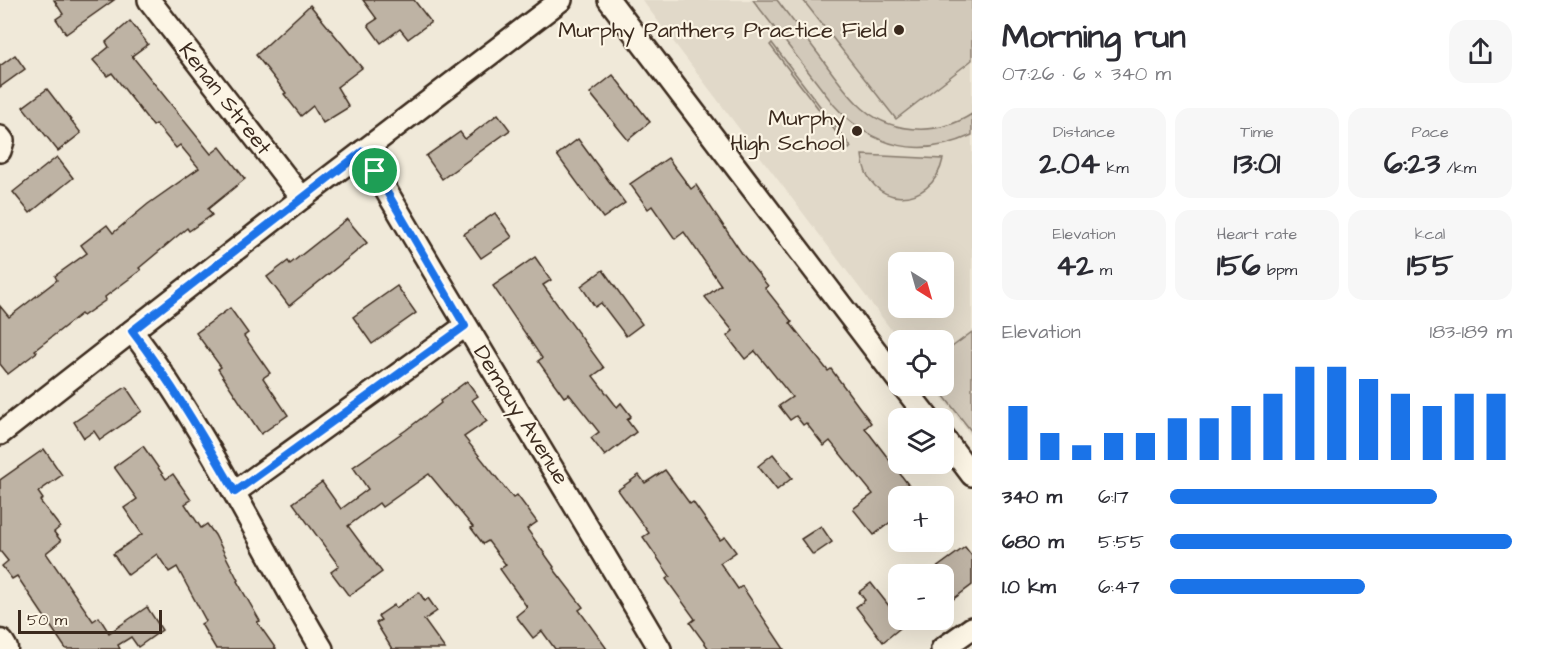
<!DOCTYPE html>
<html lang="en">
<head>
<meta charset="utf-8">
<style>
	:root { --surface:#fff; --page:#f7f7f7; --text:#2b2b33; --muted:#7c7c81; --accent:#1a73e8 }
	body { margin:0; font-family:"Architects Daughter",sans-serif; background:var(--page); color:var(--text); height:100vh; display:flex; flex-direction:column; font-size:22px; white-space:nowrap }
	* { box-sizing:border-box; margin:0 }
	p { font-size:20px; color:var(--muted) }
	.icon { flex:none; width:33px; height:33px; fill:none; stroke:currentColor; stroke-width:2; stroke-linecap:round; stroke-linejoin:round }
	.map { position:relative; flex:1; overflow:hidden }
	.side { display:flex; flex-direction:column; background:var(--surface); width:570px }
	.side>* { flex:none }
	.needle { width:39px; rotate:143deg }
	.fabs { position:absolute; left:888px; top:252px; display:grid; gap:12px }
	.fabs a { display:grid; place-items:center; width:66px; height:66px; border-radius:12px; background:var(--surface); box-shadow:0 6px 24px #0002; font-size:30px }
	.scale { position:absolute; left:18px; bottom:15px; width:144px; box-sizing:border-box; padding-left:6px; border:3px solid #3b2a1e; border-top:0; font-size:16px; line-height:21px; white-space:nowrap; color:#3b2a1e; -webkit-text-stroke:4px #fcf5e5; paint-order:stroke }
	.pin { position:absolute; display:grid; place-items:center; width:51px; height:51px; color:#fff; margin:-26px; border:3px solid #fff; border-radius:50%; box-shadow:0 2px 6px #0007 }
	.round { display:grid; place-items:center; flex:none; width:63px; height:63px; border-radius:18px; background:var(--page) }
	.head { display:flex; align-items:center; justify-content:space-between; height:102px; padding:0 30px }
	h1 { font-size:33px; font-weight:800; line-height:45px }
	.metrics { display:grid; grid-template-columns:repeat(3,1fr); gap:9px; height:102px; padding:6px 30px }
	.metrics div { display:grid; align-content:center; border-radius:15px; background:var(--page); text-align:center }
	.metrics b { font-size:30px; font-weight:800 }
	.metrics small { font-size:16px; font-weight:400 }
	.metrics p { font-size:16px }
	.chart { height:168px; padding:12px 30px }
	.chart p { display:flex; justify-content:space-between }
	.chart svg { width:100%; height:108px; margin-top:6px; stroke:var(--accent); stroke-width:6 }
	ul { padding:0 30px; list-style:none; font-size:20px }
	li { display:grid; grid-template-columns:96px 72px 1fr; align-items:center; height:45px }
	li i { height:15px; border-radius:8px; background:var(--accent) }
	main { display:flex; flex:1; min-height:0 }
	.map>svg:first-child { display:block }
	.built { fill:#e1d9c9; fill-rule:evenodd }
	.green { fill:#d2c9ba; stroke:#867a6c; stroke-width:1.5 }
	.building { fill:#beb3a4; stroke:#3b2a1e; stroke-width:1.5 }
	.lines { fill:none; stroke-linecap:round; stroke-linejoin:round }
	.street-casing { stroke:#3b2a1e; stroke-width:26 }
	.secondary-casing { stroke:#3b2a1e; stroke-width:33 }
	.street { stroke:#fcf5e5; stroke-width:21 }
	.secondary { stroke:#fcf5e5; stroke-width:28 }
	.route-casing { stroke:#fff; stroke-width:12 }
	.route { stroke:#1a73e8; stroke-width:8 }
	.poi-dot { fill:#3b2a1e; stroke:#fcf5e5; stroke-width:2 }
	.labels { text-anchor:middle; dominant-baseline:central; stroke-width:4.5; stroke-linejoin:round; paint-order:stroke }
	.poi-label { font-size:22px; fill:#3b2a1e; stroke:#fcf5e5; text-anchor:end }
	.street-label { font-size:22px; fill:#3b2a1e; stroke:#fcf5e5 }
</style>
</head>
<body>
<main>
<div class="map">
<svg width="972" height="649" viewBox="0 0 972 649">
	<rect width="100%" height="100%" fill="#f0e9d9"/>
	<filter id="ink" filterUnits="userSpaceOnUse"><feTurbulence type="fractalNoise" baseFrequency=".0167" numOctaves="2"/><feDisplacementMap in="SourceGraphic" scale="12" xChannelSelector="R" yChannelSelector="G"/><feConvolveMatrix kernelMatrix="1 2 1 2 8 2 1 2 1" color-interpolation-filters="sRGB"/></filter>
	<g filter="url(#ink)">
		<path class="built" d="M642,0h330v437l-39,-51h11v-46h-45zM898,262h46v46h-46z"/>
		<g class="green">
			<path d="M753,0h24c15,20 30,39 45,59 11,15 22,31 35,44 30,31 79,34 115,11v21c-52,24 -100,13 -138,-30z"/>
			<path d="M803,0h169v60l-76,59z"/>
			<path d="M772,43l79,104 -2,2 -79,-104z"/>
			<path d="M862,155l81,4c-11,52 -77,50 -81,-4z"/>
			<path d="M972,332v100l-36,-46h8v-33z"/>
		</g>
		<g class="building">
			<path d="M54,0h60l-48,34 -10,-15 7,-5z"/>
			<path d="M363,0h51l17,22 -23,17 -8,-10 -19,14 -13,-18 9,-6z"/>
			<path d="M310,5l52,63 -25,19 12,20 -26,16 -10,-17 -12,10 -17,-22 2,-1 -30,-38z"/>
			<path d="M130,21l18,23 -16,12 79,98 9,-7 25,32 -37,30 4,6 -23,16 -2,-3 -48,40 2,2 -36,27 1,3 -23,16 -2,-2 -46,36 2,2 -29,22 -8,-10v-58l9,11 48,-37 -2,-4 32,-23 -6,-8 26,-20 6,8 35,-29 51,-36 -19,-23 -4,3 -20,-24 -3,2 -41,-53 -5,3 -14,-16 16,-13 -3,-5z"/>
			<path d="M15,55l10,14 -25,18v-21z"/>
			<path d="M613,75l37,47 -22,18 -38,-47z"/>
			<path d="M47,89l34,44 -23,18 -35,-44z"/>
			<path d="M498,114l12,16 -68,49 -16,-23 34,-24 5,7z"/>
			<path d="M578,139l47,64 -22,15 -46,-63z"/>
			<path d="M57,157l16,21 -43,35 -17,-21z"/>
			<path d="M668,158l23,31 5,-4 47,70 25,31 -3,2 27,34 -2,1 38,48 3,-2 40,54 -6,5 52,68h-19v20l-24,19 -21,-26 20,-15 -43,-53 -6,5 -18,-23 -3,2 -7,-9 -6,4 -11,-14 13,-9 -37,-46 -10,8 -18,-23 6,-5 -28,-34 16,-12 -37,-53 -9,7 -23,-33 -4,3 -18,-25z"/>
			<path d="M495,213l17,24 -31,21 -17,-24z"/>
			<path d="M347,219l20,24 -78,63 -22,-29 21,-16 2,3z"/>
			<path d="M535,257l16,23 -8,5 61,83 -11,8 24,31 4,-4 10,13 -4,4 9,12 -31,24 -14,-18 8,-6 -30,-38 -5,3 -26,-36 4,-3 -49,-72z"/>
			<path d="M603,270l39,54 -16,12 -25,-33 -6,4 -14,-21z"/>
			<path d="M397,286l19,27 -44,31 -19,-27z"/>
			<path d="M230,308l18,25 -4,3 26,37 -7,5 25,37 -27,19 -43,-65 3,-2 -25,-34z"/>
			<path d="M467,381l11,15 -6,4 15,21 -23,16 49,61 4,-3 20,27 -10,7 27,38 -1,1 30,39 -4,3 28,39h-52l-13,-18 -9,7 -17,-22 11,-9 -27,-38 6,-4 -18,-24 -5,3 -12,-16 2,-1 -44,-53 -47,33 -3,-4 -31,23 34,46 -33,24 -18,-24 8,-6 -46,-63 29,-21 19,27 27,-20 -15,-22 53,-37 35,-27 -1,-2z"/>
			<path d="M126,387l16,24 -42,29 -6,-9 -10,7 -10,-16z"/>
			<path d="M143,446l23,33 7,-5 18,26 -6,4 16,24 6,-4 8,11 23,45 -1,1 23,40 -3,1 19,27h-60l-15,-25 5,-3 -29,-54 -8,5 -12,-18 -29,21 -15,-21 29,-20 -18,-26 13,-9 -23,-32z"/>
			<path d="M44,449l18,26 -24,17 5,7 -3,2 20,26 -6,5 7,9 -15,12 47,68 6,-4 10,16 38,-26 15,23 -24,17 -7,-10 -13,8 2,4h-54l-49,-73 -5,3 -10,-13 6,-5 -8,-10v-71z"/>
			<path d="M773,454l19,24 -15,12 -19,-24z"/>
			<path d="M665,470l25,34 3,-2 27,38 5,-3 11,15 -16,11 18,26 4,-3 42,63h-75l-19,-26 5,-4 -29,-40 4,-3 -27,-39 6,-4 -31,-43 21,-15 6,8z"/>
			<path d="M821,526l11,16 -19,13 -12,-16z"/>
			<path d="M965,547l7,9v29l-28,21v-32h-16z"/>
			<path d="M871,583l33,42 -21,17 -27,-35 9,-7 -6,-8z"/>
			<path d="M419,592l6,9 3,-3 9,13 -13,9 21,29h-53l-16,-26 5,-3 -3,-4 16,-11 2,3z"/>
		</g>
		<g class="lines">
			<g class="street-casing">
				<g id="street">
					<path d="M149,0l153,198"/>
					<path d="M609,0l289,380"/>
					<path d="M0,137l3,4 -3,10"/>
					<path d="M363,151c97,167 199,331 297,498"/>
					<path d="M132,331c75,99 126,211 190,318"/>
					<path d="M903,386l25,32"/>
					<path d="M0,434l302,-236 259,-198"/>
					<path d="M944,438l28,37"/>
					<path d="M235,492l230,-166"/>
					<path d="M942,649l30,-21"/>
				</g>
			</g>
			<g class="secondary-casing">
				<path id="secondary" d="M0,644l3,5"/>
			</g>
			<use href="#street" class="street"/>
			<use href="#secondary" class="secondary"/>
		</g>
	</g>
	<g class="lines" filter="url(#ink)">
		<g class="route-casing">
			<path id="route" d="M363,151l102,175 -230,166c-32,-56 -64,-110 -103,-161z"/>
		</g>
		<use href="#route" class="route"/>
	</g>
	<g class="poi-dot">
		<circle cx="899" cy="30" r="6"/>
		<circle cx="857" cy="131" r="6"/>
	</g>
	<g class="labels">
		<g class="poi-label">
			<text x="887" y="30">Murphy Panthers Practice Field</text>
			<text x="845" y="118">Murphy<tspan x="845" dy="25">High School</tspan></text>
		</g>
		<g class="street-label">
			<text transform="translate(225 99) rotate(52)">Kenan Street</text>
			<text transform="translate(521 415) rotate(58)">Demouy Avenue</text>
		</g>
	</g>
</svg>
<div class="fabs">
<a><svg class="needle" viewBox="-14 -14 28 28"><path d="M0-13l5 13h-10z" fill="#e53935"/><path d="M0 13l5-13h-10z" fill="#7c7c81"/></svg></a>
<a><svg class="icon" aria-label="locate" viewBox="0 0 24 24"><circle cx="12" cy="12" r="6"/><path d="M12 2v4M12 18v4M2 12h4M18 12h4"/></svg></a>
<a><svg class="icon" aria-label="layers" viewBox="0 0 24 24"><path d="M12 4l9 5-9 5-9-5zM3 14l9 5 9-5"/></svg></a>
<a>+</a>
<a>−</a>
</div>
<div class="scale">50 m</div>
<div class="pin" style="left:375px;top:171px;background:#1e9e55"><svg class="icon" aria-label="arrive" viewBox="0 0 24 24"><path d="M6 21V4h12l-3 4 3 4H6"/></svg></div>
</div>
<section class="side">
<div class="head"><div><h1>Morning run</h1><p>07:26 · 6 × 340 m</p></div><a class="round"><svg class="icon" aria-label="share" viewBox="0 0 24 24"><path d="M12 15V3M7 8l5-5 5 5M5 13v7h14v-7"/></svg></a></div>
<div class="metrics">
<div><p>Distance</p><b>2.04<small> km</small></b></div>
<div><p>Time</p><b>13:01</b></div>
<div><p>Pace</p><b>6:23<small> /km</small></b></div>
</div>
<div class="metrics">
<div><p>Elevation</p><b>42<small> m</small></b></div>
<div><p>Heart rate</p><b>156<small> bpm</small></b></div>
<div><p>kcal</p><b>155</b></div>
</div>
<div class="chart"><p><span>Elevation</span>183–189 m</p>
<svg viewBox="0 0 160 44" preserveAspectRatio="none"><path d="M5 44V22M15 44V33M25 44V38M35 44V33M45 44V33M55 44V27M65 44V27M75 44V22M85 44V17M95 44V6M105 44V6M115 44V11M125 44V17M135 44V22M145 44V17M155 44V17"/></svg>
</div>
<ul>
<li><b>340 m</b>6:17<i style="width:78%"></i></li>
<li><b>680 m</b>5:55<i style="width:100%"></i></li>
<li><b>1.0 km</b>6:47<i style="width:57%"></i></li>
</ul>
</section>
</main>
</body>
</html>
